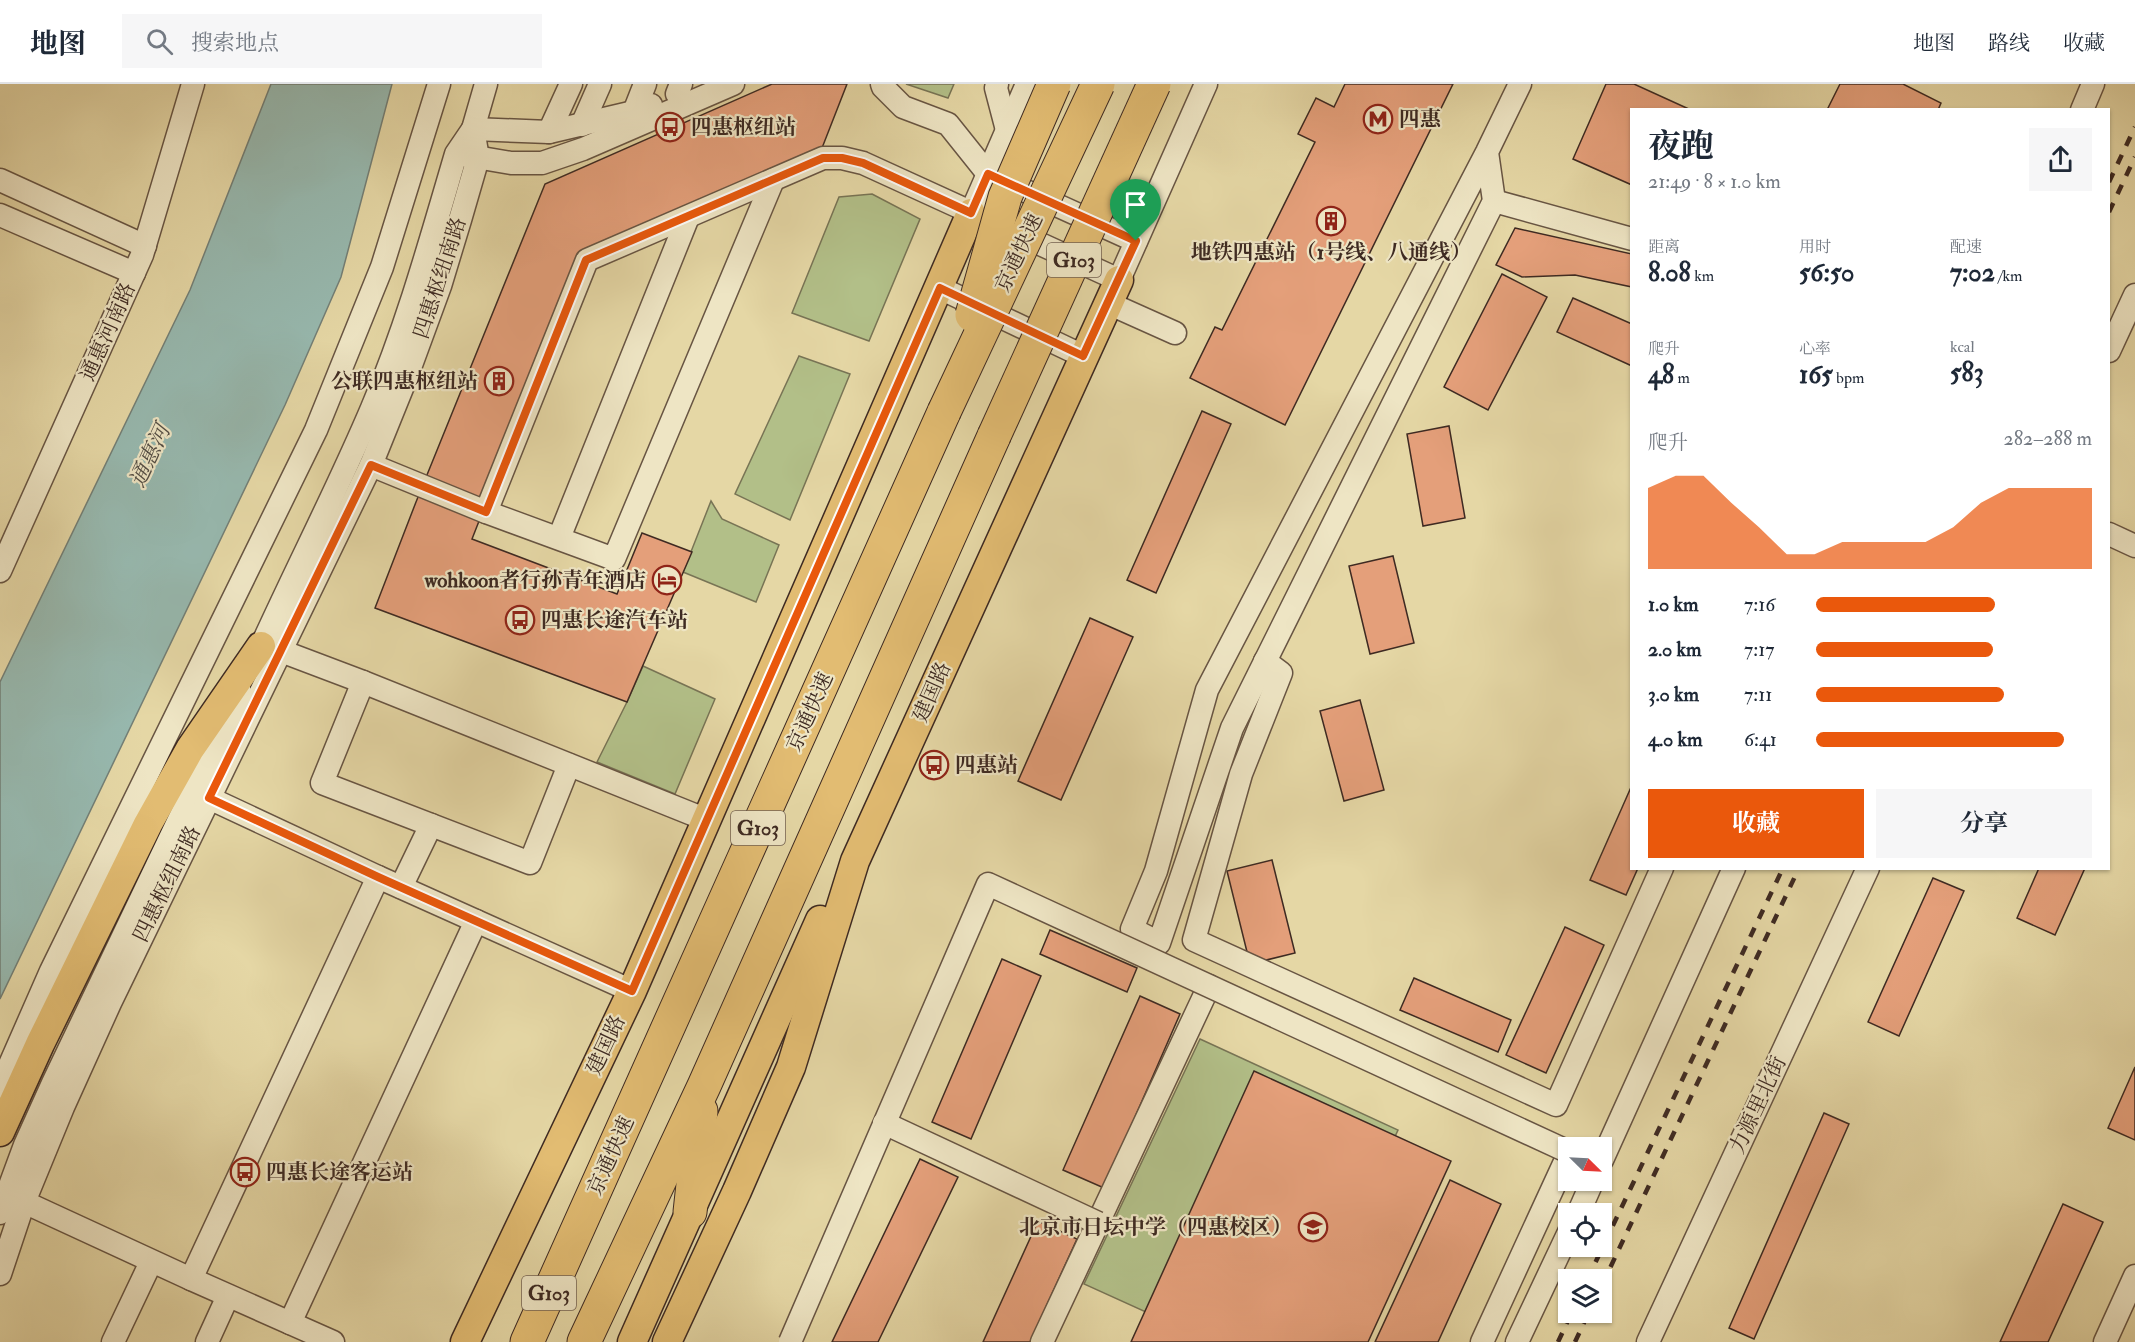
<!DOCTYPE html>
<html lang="zh">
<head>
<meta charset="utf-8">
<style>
	:root { --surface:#fff; --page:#f6f6f7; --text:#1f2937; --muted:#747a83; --line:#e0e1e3; --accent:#ea580c }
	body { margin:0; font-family:"IM FELL Double Pica","Noto Serif SC",serif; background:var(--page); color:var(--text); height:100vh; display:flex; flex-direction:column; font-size:22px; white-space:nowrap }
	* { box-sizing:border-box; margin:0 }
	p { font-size:20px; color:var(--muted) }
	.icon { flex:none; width:33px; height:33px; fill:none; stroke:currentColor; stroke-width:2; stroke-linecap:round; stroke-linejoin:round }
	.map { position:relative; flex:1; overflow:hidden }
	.drawer { position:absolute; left:1630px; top:24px; width:480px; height:762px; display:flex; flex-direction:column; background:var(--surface); border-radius:0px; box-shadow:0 2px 4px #0004 }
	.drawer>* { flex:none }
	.needle { width:39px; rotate:114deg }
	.buttons { position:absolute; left:1558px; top:1053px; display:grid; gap:12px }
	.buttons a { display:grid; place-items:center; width:54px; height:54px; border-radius:0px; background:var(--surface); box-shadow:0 2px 4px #0004; font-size:30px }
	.pin { position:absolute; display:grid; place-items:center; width:51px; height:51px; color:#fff; margin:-62px -26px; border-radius:50% 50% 50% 0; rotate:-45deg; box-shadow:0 0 6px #0007 }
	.pin .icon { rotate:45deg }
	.round { display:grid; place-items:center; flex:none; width:63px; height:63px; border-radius:0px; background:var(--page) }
	.overview { display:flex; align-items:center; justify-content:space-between; height:102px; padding:0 18px }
	h1 { font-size:33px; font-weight:700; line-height:45px }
	.figures { display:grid; grid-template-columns:repeat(3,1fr); gap:9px; height:102px; padding:6px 18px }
	.figures div { display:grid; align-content:center }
	.figures b { font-size:26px; font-weight:700 }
	.figures small { font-size:16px; font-weight:400 }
	.figures p { font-size:16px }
	.chart { height:168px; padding:12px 18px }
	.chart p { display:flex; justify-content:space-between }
	.chart svg { width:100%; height:108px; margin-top:6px; fill:var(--accent); opacity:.7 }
	.cta { display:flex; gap:12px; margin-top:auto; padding:12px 18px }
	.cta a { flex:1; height:69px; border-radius:0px; background:var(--accent); color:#fff; font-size:24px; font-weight:700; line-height:69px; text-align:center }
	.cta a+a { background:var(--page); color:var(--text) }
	ul { padding:0 18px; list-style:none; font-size:20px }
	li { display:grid; grid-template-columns:96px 72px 1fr; align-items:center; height:45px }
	li i { height:15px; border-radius:8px; background:var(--accent) }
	header { display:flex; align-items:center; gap:36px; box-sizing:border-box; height:84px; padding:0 30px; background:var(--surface); border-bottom:2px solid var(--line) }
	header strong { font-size:28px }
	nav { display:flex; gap:33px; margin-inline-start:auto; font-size:21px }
	.search { width:420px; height:54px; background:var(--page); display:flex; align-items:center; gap:15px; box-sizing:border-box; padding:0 21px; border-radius:0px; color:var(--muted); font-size:22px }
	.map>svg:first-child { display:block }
	.green { fill:#b2bf88; stroke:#787455; stroke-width:1.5 }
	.water { fill:#97b8ae; stroke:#737f76; stroke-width:1.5 }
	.building { fill:#e49f7a; stroke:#3e2a22; stroke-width:1.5 }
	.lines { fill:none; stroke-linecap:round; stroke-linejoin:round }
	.minor-casing { stroke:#685543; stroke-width:25 }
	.major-casing { stroke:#3e2a22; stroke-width:31 }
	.highway-casing { stroke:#3e2a22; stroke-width:35 }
	.minor { stroke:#eee5c4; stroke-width:22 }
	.major { stroke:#e2bc72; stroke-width:28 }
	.highway { stroke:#e2bc72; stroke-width:33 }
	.rail { stroke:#3e2a22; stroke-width:4.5; stroke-dasharray:10 10; stroke-linecap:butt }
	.minor-bridge-casing { stroke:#685543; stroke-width:25; stroke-linecap:butt }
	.highway-bridge-casing { stroke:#3e2a22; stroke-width:35; stroke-linecap:butt }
	.minor-bridge { stroke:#eee5c4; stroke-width:22 }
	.highway-bridge { stroke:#e2bc72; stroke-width:33 }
	.route-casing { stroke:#fff; stroke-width:12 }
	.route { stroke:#ea580c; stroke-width:8 }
	.labels { text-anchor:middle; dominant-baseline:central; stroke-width:4.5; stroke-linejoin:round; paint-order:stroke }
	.shield { fill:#eee5c4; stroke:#736253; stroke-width:1.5 }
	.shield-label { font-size:20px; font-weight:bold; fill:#3e2a22 }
	.poi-label { font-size:21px; font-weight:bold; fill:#3e2a22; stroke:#eee5c4; text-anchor:start }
	.street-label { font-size:21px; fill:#3e2a22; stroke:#eee5c4 }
	.water-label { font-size:22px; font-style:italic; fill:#544e45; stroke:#eee5c4 }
</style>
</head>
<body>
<header>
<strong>地图</strong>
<div class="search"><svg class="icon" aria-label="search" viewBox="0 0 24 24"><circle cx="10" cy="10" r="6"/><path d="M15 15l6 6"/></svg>搜索地点</div>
<nav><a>地图</a><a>路线</a><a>收藏</a></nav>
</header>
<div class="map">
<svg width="2135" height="1258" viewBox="0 0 2135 1258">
	<rect width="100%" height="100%" fill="#e5d7a5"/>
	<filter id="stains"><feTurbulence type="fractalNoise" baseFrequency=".00333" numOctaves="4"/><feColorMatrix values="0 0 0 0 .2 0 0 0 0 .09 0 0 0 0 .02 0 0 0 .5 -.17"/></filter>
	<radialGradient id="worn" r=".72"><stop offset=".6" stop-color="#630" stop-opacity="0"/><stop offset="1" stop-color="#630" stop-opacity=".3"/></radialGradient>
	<g class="green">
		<path d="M906,0h48l-6,14z"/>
		<path d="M872,110l48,25 -51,122 -77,-28 47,-116z"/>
		<path d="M799,272l51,18 -60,146 -55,-26z"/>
		<path d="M711,417l11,18 57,26 -23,57 -73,-30z"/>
		<path d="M643,582l72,33 -40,95 -78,-32 30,-60z"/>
		<path d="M1200,955l198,91 -99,212h-87l-128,-58z"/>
	</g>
	<path class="water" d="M271,0h121l-51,193 -56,128 -285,594v-317l190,-392z"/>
	<g class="building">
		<path d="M772,0h75l-25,64 -241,112 -109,279 145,55 25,-61 50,19 -65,150 -252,-94 41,-106 129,-318z"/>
		<path d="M1345,0h108l-168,341 -95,-47 25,-51 7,3 93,-188 -17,-8 18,-36 18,9z"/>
		<path d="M1606,0h28l57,26h-59v75l-59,-26z"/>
		<path d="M1840,0h63l38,19 -3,7h-111z"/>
		<path d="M1515,144l117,26v33l-57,-12 -53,2 -26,-12z"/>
		<path d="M1502,190l45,23 -59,113 -44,-23z"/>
		<path d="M1573,214l59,26v42l-75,-34z"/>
		<path d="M1202,327l29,13 -75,169 -29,-13z"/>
		<path d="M1449,342l16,92 -42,8 -16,-92z"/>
		<path d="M1393,472l21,87 -44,11 -21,-88z"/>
		<path d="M1090,534l43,19 -72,163 -43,-19z"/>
		<path d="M1360,616l24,90 -40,11 -24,-90z"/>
		<path d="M1632,701v83h6l-12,27 -36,-15z"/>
		<path d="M1272,776l23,93 -45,11 -23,-93z"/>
		<path d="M2039,784h46l-30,67 -38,-17z"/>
		<path d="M1933,794l31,13 -65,145 -31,-14z"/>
		<path d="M1565,843l39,18 -58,128 -40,-18z"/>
		<path d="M1050,846l87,38 -10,24 -87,-38z"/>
		<path d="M1002,875l39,17 -70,163 -39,-17z"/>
		<path d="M1414,894l97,42 -13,32 -98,-42z"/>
		<path d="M1140,912l40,18 -76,174 -41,-18z"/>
		<path d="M2135,983v73l-27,-12z"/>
		<path d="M1254,987l197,90 -83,181h-237z"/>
		<path d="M1824,1029l25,11 -95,215 -25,-11z"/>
		<path d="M920,1075l38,18 -80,165h-46z"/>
		<path d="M1450,1096l51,24 -63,138h-63z"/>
		<path d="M2063,1120l40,18 -55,120h-48z"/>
		<path d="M1038,1137l39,18 -47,103h-47z"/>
	</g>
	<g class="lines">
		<g class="minor-casing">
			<g id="minor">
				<path d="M882,0l1,3 20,20 45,17 40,50 148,67"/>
				<path d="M997,0l-1,4 11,42"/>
				<path d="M677,10l4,-10"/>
				<path d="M2082,26l11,-26"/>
				<path d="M634,28l11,-28"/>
				<path d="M582,41l18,-41"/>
				<path d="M473,45l76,3 85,-20 17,-7"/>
				<path d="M549,48l22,-48"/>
				<path d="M1487,68l7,49 -262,527 -73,215 -27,-14 24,-58 51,-181 280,-538 33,-68"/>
				<path d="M464,71l47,8h31l41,-14 150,-65"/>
				<path d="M0,96l145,66"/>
				<path d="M1494,117l138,38"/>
				<path d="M971,129l56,-129"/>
				<path d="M0,131l134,58"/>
				<path d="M940,204l143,68"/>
				<path d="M1108,219l67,30"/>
				<path d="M2109,267l26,-56"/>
				<path d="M371,381l115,47 128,47 159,-379"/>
				<path d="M486,428l101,-252 236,-102h19l21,5 256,117 87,-196"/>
				<path d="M2109,450l26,12"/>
				<path d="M559,454l129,-321"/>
				<path d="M0,487l142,-316 51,-171"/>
				<path d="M281,567l82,31 344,138"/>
				<path d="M255,576c38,-85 81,-167 117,-252 35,-82 59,-169 84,-254l17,-25 13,-45"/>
				<path d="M1265,577l16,12 -40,101 -47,166 362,165 106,-237"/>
				<path d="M363,598l-41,101 208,80 39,-98"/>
				<path d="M209,714l169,79"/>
				<path d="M401,803l30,-62"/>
				<path d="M0,1003l51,-116 265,-541 66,-163 57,-183"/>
				<path d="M1602,1076l132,-292"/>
				<path d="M24,1118l167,77"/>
				<path d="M0,1129l25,-68 28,-62 187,-391"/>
				<path d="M1578,1130l15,-34"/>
				<path d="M0,1190l24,-72 39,-95 47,-104 261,-538 36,-89 33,-90 20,-66 18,-62 -5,-29"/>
				<path d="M290,1239l186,-402"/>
				<path d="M113,1258l38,-80"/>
				<path d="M207,1258l21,-46"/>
				<path d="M333,1258l-142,-63 187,-402 254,114"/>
				<path d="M1042,1258l167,-356"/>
				<path d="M1482,1258l87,-189"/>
				<path d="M1517,1258l52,-110"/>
				<path d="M1648,1258l220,-474"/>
				<path d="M2105,1258l30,-66"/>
			</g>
		</g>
		<g class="major-casing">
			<g id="major">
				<path d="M0,1048l40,-88 108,-220 42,-75 71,-103"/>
				<path d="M465,1258l167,-351 339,-778"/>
				<path d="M632,1258l188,-422"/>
				<path d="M667,1258l70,-151 54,-124 64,-206 264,-581"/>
			</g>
		</g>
		<g class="highway-casing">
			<g id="highway">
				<path d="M690,1128l11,-101"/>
				<path d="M527,1258l417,-930"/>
				<path d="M584,1258l120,-256 290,-650"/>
			</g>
		</g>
		<use href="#minor" class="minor"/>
		<use href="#major" class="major"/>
		<use href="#highway" class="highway"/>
		<g class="rail">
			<path d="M2109,98l26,-55"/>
			<path d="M2109,128l26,-55"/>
			<path d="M1587,1196l196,-412"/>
			<path d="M1602,1201l197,-417"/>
			<path d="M1558,1258l14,-30"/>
			<path d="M1575,1258l14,-30"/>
		</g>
		<g class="minor-bridge-casing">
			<g id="minor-bridge">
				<path d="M884,1039l214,100"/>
				<path d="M790,1258l198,-458 581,268"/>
			</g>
		</g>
		<g class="highway-bridge-casing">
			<g id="highway-bridge">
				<path d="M972,231l33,-118 49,-113"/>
				<path d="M944,328l154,-328"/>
				<path d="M994,352l160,-352"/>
			</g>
		</g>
		<use href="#minor-bridge" class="minor-bridge"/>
		<use href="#highway-bridge" class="highway-bridge"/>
	</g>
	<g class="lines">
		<g class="route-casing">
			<path id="route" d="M823,74h19l21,5 108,50 17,-39 148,67 -53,115 -143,-68 -308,703 -254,-114 -169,-79 162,-333 115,47 100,-252z"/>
		</g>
		<use href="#route" class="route"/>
	</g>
	<defs>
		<g id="metro-ring" transform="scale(1.5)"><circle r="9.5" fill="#eee5c4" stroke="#8f2418" stroke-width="1.5"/><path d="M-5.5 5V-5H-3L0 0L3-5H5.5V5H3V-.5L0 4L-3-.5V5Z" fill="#8f2418"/></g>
		<g id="bus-ring" transform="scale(1.5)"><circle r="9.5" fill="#eee5c4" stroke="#8f2418" stroke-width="1.5"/><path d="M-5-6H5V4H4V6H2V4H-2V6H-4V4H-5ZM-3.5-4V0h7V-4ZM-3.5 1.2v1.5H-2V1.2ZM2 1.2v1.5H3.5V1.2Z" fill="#8f2418"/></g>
		<g id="building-ring" transform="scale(1.5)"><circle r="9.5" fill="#eee5c4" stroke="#8f2418" stroke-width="1.5"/><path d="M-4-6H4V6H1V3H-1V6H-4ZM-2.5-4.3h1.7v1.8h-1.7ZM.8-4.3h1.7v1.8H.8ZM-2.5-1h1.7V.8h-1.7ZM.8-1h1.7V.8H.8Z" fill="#8f2418"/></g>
		<g id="hotel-ring" transform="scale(1.5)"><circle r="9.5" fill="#eee5c4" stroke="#8f2418" stroke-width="1.5"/><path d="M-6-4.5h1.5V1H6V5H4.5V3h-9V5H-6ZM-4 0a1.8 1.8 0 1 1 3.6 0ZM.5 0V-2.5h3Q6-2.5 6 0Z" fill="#8f2418"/></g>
		<g id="school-ring" transform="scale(1.5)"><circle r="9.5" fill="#eee5c4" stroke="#8f2418" stroke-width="1.5"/><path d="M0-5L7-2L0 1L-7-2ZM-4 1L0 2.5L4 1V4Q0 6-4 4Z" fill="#8f2418"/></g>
	</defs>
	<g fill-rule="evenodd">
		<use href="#metro-ring" x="1378" y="35"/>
		<use href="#bus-ring" x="670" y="43"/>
		<use href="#building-ring" x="1331" y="137"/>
		<use href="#building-ring" x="499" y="297"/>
		<use href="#hotel-ring" x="667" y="496"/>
		<use href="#bus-ring" x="520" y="536"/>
		<use href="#bus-ring" x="934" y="681"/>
		<use href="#bus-ring" x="245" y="1088"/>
		<use href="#school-ring" x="1313" y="1143"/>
	</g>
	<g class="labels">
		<g class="shield">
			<rect x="1047" y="159" width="54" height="34" rx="4.5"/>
			<rect x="731" y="727" width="54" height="34" rx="4.5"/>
			<rect x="522" y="1192" width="54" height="34" rx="4.5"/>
		</g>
		<g class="shield-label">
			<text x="1074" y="176">G103</text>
			<text x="758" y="744">G103</text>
			<text x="549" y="1209">G103</text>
		</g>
		<g class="poi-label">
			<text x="1399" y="35">四惠</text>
			<text x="691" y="43">四惠枢纽站</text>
			<text x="1331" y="168" text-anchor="middle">地铁四惠站（1号线、八通线）</text>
			<text x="478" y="297" text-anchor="end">公联四惠枢纽站</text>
			<text x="646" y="496" text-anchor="end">wohkoon者行孙青年酒店</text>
			<text x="541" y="536">四惠长途汽车站</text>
			<text x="955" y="681">四惠站</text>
			<text x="266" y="1088">四惠长途客运站</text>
			<text x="1292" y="1143" text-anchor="end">北京市日坛中学（四惠校区）</text>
		</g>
		<g class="street-label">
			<text transform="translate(1019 169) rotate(-65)">京通快速</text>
			<text transform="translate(440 194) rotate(-72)">四惠枢纽南路</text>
			<text transform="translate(108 248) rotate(-66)">通惠河南路</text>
			<text transform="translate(932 608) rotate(-66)">建国路</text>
			<text transform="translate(810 628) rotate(-66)">京通快速</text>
			<text transform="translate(167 800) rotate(-64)">四惠枢纽南路</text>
			<text transform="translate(606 961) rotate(-65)">建国路</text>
			<text transform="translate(1758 1021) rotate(-65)">力源里北街</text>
			<text transform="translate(611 1072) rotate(-66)">京通快速</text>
		</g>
		<g class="water-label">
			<text transform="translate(150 372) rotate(-65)">通惠河</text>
		</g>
	</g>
	<rect width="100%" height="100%" filter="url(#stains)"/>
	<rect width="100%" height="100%" fill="url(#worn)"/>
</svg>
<div class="buttons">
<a><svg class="needle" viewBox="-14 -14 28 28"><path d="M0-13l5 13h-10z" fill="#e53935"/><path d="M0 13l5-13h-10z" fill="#747a83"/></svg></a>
<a><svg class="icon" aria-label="locate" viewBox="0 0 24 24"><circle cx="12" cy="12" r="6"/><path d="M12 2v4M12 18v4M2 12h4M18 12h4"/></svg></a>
<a><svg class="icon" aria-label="layers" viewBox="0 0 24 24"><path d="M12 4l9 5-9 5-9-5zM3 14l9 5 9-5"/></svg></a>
</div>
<div class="pin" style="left:1136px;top:157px;background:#1e9e55"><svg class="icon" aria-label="arrive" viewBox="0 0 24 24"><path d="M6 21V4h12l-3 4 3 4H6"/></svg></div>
<section class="drawer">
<div class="overview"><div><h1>夜跑</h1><p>21:49 · 8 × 1.0 km</p></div><a class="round"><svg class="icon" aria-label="share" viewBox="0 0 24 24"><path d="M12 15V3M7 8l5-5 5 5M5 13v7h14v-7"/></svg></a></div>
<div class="figures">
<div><p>距离</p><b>8.08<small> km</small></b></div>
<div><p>用时</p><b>56:50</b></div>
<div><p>配速</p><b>7:02<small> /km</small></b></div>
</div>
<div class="figures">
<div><p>爬升</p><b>48<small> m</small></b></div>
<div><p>心率</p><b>165<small> bpm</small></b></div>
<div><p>kcal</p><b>583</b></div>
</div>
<div class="chart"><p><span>爬升</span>282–288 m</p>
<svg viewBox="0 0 160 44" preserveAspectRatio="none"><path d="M0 44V11L10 6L20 6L30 17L40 27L50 38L60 38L70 33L80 33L90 33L100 33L110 27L120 17L130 11L140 11L150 11L160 11V44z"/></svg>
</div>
<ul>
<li><b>1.0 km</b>7:16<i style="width:65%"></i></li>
<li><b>2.0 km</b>7:17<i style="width:64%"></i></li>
<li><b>3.0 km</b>7:11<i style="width:68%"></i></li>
<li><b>4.0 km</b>6:41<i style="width:90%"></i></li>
</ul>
<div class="cta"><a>收藏</a><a>分享</a></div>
</section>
</div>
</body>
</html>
